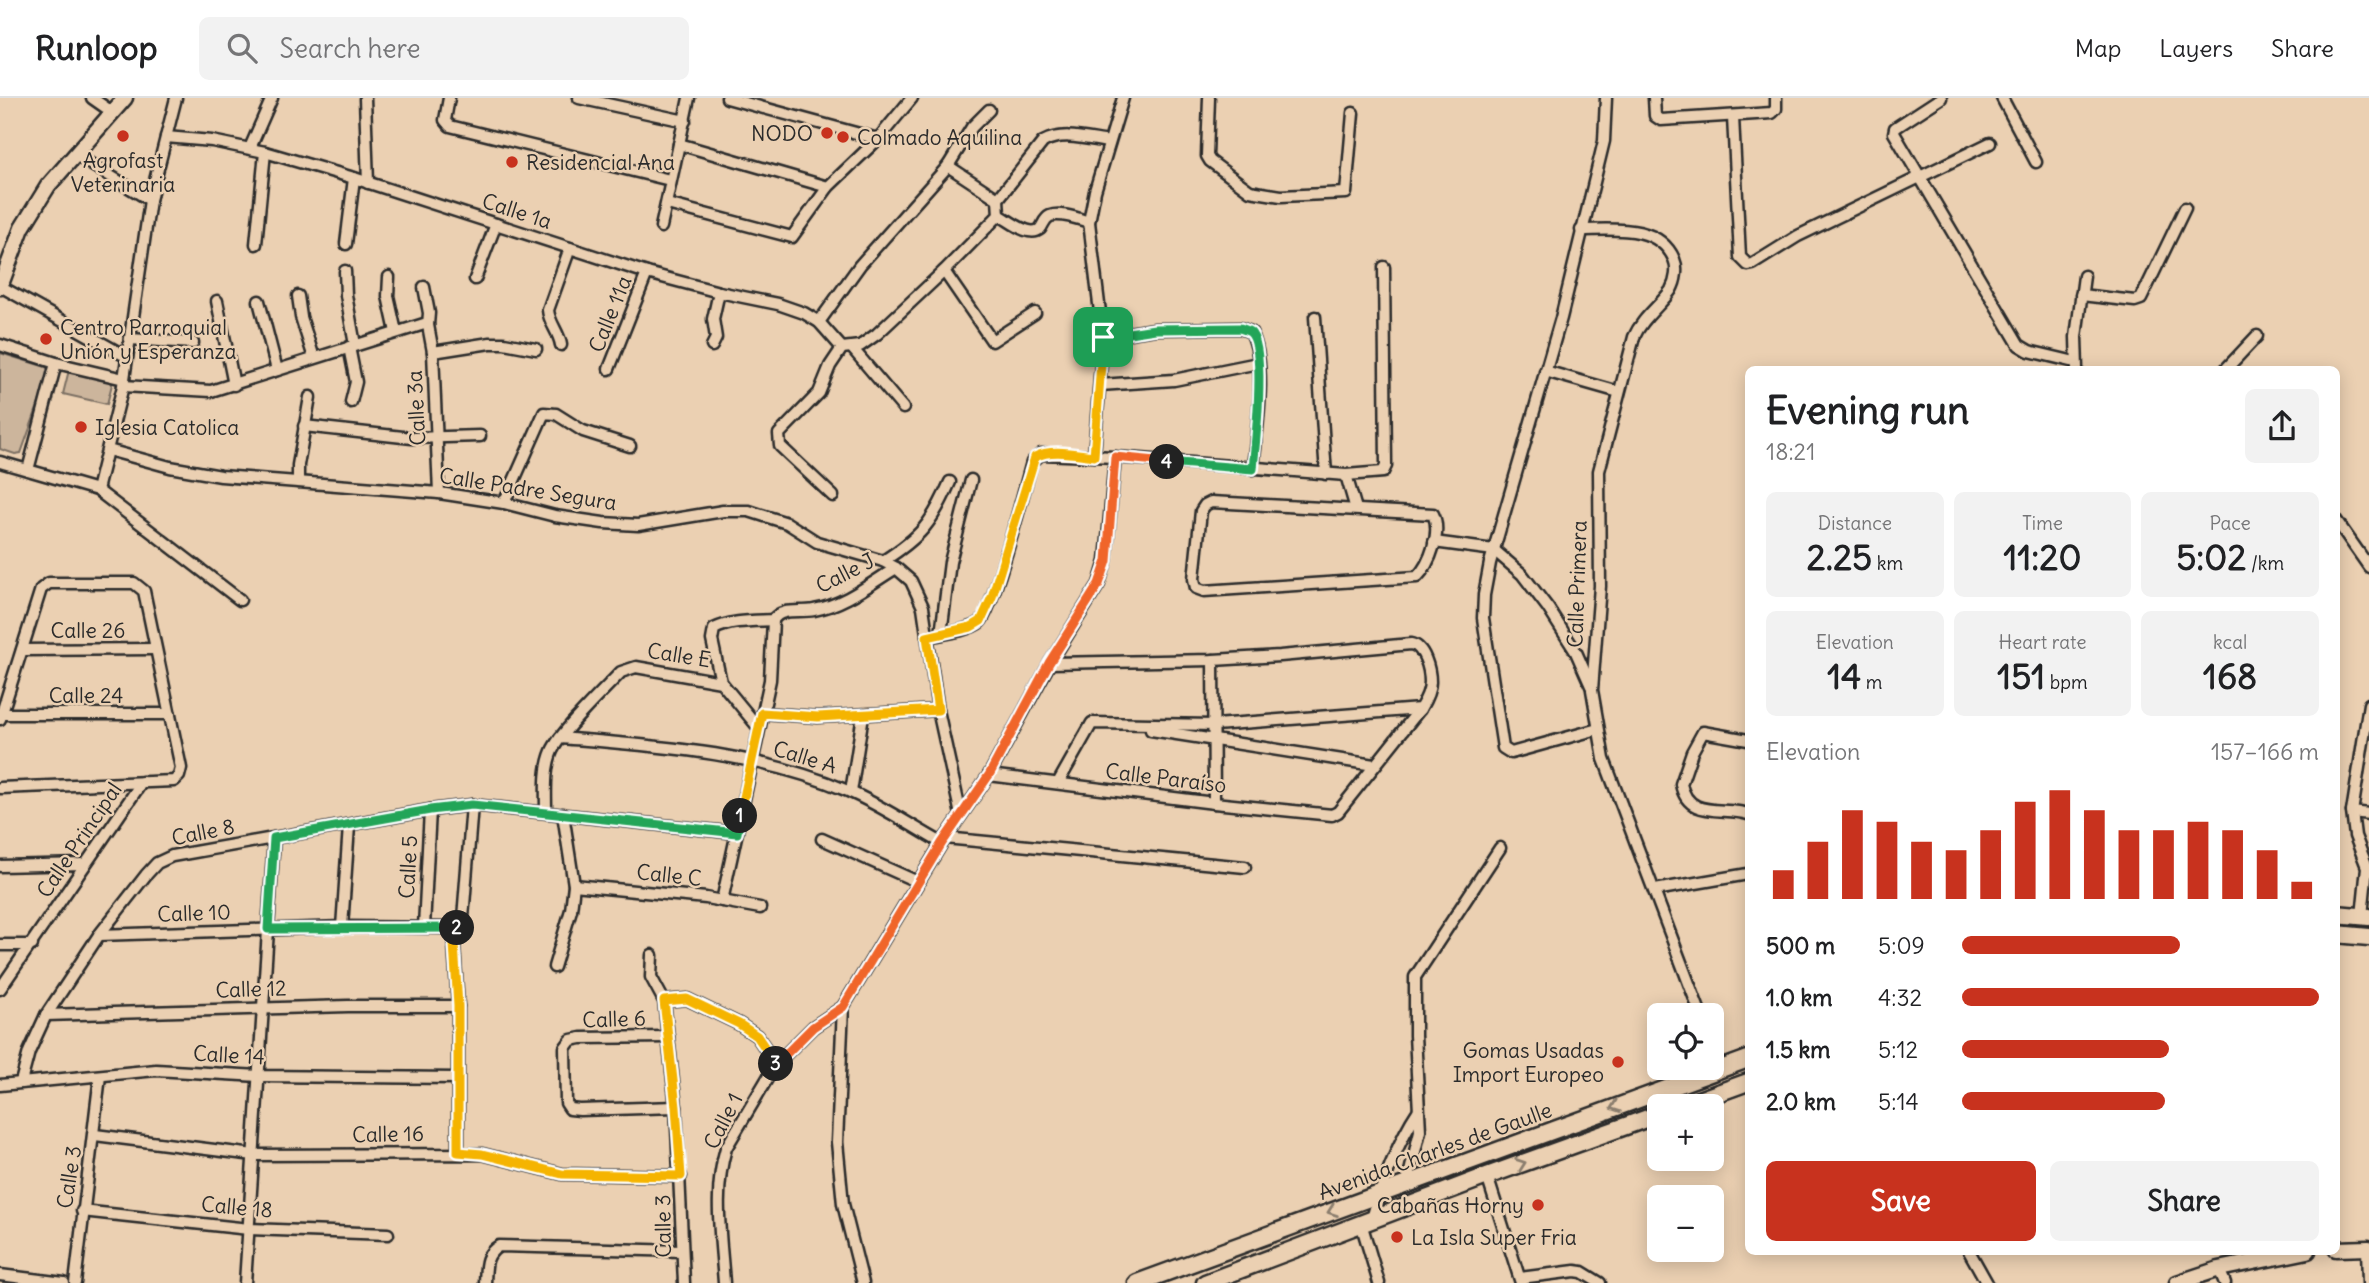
<!DOCTYPE html>
<html lang="en">
<head>
<meta charset="utf-8">
<style>
	:root { --surface:#fff; --page:#f2f2f2; --text:#202124; --muted:#757577; --line:#e0e0e0; --accent:#c8321e }
	body { margin:0; font-family:Delius,sans-serif; background:var(--page); color:var(--text); height:100vh; display:flex; flex-direction:column; font-size:26px; white-space:nowrap }
	* { box-sizing:border-box; margin:0 }
	p { font-size:23px; color:var(--muted) }
	.icon { flex:none; width:38px; height:38px; fill:none; stroke:currentColor; stroke-width:2; stroke-linecap:round; stroke-linejoin:round }
	.map { position:relative; flex:1; overflow:hidden }
	.panel { position:absolute; left:1745px; top:268px; width:595px; height:889px; display:flex; flex-direction:column; background:var(--surface); border-radius:10px; box-shadow:0 4px 18px #0003 }
	.panel>* { flex:none }
	.controls { position:absolute; left:1647px; top:905px; display:grid; gap:14px }
	.controls a { display:grid; place-items:center; width:77px; height:77px; border-radius:10px; background:var(--surface); box-shadow:0 4px 18px #0003; font-size:35px }
	.pin { position:absolute; display:grid; place-items:center; width:60px; height:60px; color:#fff; margin:-30px; border-radius:14px; box-shadow:0 4px 10px #0006 }
	.km { position:absolute; width:35px; height:35px; margin:-18px; border-radius:50%; background:#222; color:#fff; font-size:19px; line-height:35px; text-align:center }
	.round { display:grid; place-items:center; flex:none; width:74px; height:74px; border-radius:10px; background:var(--page) }
	.overview { display:flex; align-items:center; justify-content:space-between; height:119px; padding:0 21px }
	h1 { font-size:38px; font-weight:700; line-height:52px }
	.stats { display:grid; grid-template-columns:repeat(3,1fr); gap:10px; height:119px; padding:7px 21px }
	.stats div { display:grid; align-content:center; border-radius:10px; background:var(--page); text-align:center }
	.stats b { font-size:35px; font-weight:700 }
	.stats small { font-size:19px; font-weight:400 }
	.stats p { font-size:19px }
	.chart { height:196px; padding:14px 21px }
	.chart p { display:flex; justify-content:space-between }
	.chart svg { width:100%; height:126px; margin-top:7px; stroke:var(--accent); stroke-width:6 }
	.cta { display:flex; gap:14px; margin-top:auto; padding:14px 21px }
	.cta a { flex:1; height:80px; border-radius:10px; background:var(--accent); color:#fff; font-size:28px; font-weight:700; line-height:80px; text-align:center }
	.cta a+a { background:var(--page); color:var(--text) }
	ul { padding:0 21px; list-style:none; font-size:23px }
	li { display:grid; grid-template-columns:112px 84px 1fr; align-items:center; height:52px }
	li i { height:18px; border-radius:9px; background:var(--accent) }
	header { display:flex; align-items:center; gap:42px; box-sizing:border-box; height:98px; padding:0 35px; background:var(--surface); border-bottom:2px solid var(--line) }
	header strong { font-size:33px }
	nav { display:flex; gap:38px; margin-inline-start:auto; font-size:24px }
	.search { width:490px; height:63px; background:var(--page); display:flex; align-items:center; gap:18px; box-sizing:border-box; padding:0 24px; border-radius:10px; color:var(--muted); font-size:26px }
	.map>svg:first-child { display:block }
	.green { fill:#ccb59c; stroke:#7c7064; stroke-width:2 }
	.lines { fill:none; stroke-linecap:round; stroke-linejoin:round }
	.street-casing { stroke:#2b2b2b; stroke-width:15 }
	.secondary-casing { stroke:#2b2b2b; stroke-width:19 }
	.primary-casing { stroke:#2b2b2b; stroke-width:21 }
	.street { stroke:#ebd0b2; stroke-width:10 }
	.secondary { stroke:#ebd0b2; stroke-width:14 }
	.primary { stroke:#ebd0b2; stroke-width:16 }
	.oneway { stroke:#8b7e6e }
	.split-1-casing { stroke:#fff; stroke-width:14 }
	.split-2-casing { stroke:#fff; stroke-width:14 }
	.split-3-casing { stroke:#fff; stroke-width:14 }
	.split-4-casing { stroke:#fff; stroke-width:14 }
	.split-5-casing { stroke:#fff; stroke-width:14 }
	.split-1 { stroke:#f5b400; stroke-width:9 }
	.split-2 { stroke:#22a559; stroke-width:9 }
	.split-3 { stroke:#f5b400; stroke-width:9 }
	.split-4 { stroke:#f0652b; stroke-width:9 }
	.split-5 { stroke:#22a559; stroke-width:9 }
	.poi-dot { fill:#c8321e; stroke:#ebd0b2; stroke-width:2.5 }
	.labels { text-anchor:middle; dominant-baseline:central; stroke-width:5; stroke-linejoin:round; paint-order:stroke }
	.poi-label { font-size:21px; fill:#2b2b2b; stroke:#ebd0b2; text-anchor:start }
	.street-label { font-size:21px; fill:#2b2b2b; stroke:#ebd0b2 }
</style>
</head>
<body>
<header>
<strong>Runloop</strong>
<div class="search"><svg class="icon" aria-label="search" viewBox="0 0 24 24"><circle cx="10" cy="10" r="6"/><path d="M15 15l6 6"/></svg>Search here</div>
<nav><a>Map</a><a>Layers</a><a>Share</a></nav>
</header>
<div class="map">
<svg width="2369" height="1185" viewBox="0 0 2369 1185">
	<rect width="100%" height="100%" fill="#ebd0b2"/>
	<filter id="ink" filterUnits="userSpaceOnUse"><feTurbulence type="fractalNoise" baseFrequency=".0143" numOctaves="2"/><feDisplacementMap in="SourceGraphic" scale="14" xChannelSelector="R" yChannelSelector="G"/><feConvolveMatrix kernelMatrix="1 2 1 2 8 2 1 2 1" color-interpolation-filters="sRGB"/></filter>
	<g filter="url(#ink)">
		<g class="green">
			<path d="M0,255l46,14 4,5 -29,81 -6,1 -15,-5z"/>
			<path d="M69,272l44,10 -6,24 -44,-10z"/>
		</g>
		<g class="lines">
			<g class="street-casing">
				<g id="street">
					<path d="M92,0l20,14"/>
					<path d="M365,0l3,85"/>
					<path d="M449,0l-4,22 5,6 220,54"/>
					<path d="M579,0l106,23"/>
					<path d="M727,0l151,41"/>
					<path d="M1209,0l-2,58 3,5 40,30 31,5 65,-3 7,-80"/>
					<path d="M1654,0l1,18 6,4 111,-7 4,-4v-11"/>
					<path d="M1941,0l-46,30 -1,5 125,212 10,6 46,11"/>
					<path d="M2002,0l34,64"/>
					<path d="M1733,19l7,140 8,8 5,-1 45,-28 192,-93"/>
					<path d="M166,39l46,4 53,11 89,26 293,95 72,19 59,12 26,9 15,9 23,26"/>
					<path d="M679,46l149,43"/>
					<path d="M250,50l22,-50"/>
					<path d="M74,56l76,46"/>
					<path d="M948,68l50,33"/>
					<path d="M667,106l125,33 36,-50 50,-48 34,-41"/>
					<path d="M999,117c10,5 30,23 41,14 4,-5 4,-10 10,-13 11,-4 29,3 39,6"/>
					<path d="M661,129l28,-129"/>
					<path d="M1581,132c31,0 77,-7 93,29 4,9 2,22 -3,31 -11,16 -29,28 -37,47l-35,134 1,115 -8,104 12,69 97,256"/>
					<path d="M256,146l9,-92"/>
					<path d="M346,146l8,-66"/>
					<path d="M345,173l1,24 9,50"/>
					<path d="M944,173l48,70 43,-28"/>
					<path d="M389,179l-1,19 8,36"/>
					<path d="M475,181l21,-55"/>
					<path d="M0,188l127,71"/>
					<path d="M424,189l5,26 -1,12"/>
					<path d="M2081,197l54,6 6,-2 44,-91"/>
					<path d="M298,198l3,21 13,41"/>
					<path d="M217,203l17,84"/>
					<path d="M259,203l18,69"/>
					<path d="M1315,219l11,157"/>
					<path d="M819,224l41,-57 88,-99 24,-39 17,-17"/>
					<path d="M1103,239l52,-8 85,-1 11,4c17,32 5,101 2,137"/>
					<path d="M130,241l63,4"/>
					<path d="M0,247l56,18 68,16"/>
					<path d="M561,247c-2,-13 -12,-22 -13,-35l22,-62"/>
					<path d="M712,248l4,-8 -3,-19 6,-27"/>
					<path d="M349,249l7,35 -5,20"/>
					<path d="M852,250l51,60"/>
					<path d="M433,254l57,-9h14l32,6"/>
					<path d="M609,271l38,-96"/>
					<path d="M2077,271l-1,-32 8,-61"/>
					<path d="M2226,271l31,-33"/>
					<path d="M1545,273l74,21"/>
					<path d="M1100,287l74,-5 84,-17"/>
					<path d="M123,288l88,5 213,-67 4,1 5,27 6,141"/>
					<path d="M304,328l108,12 68,-2"/>
					<path d="M108,352l62,17 51,9 218,17 65,10 51,13 48,7 35,2 85,-14h26l38,12 30,19 66,19 13,7 15,13 12,26 15,103 23,105"/>
					<path d="M1094,358l9,-119 -14,-115 6,-31 28,-93"/>
					<path d="M0,364l97,28 143,110"/>
					<path d="M28,372l28,-107"/>
					<path d="M1346,377l10,34"/>
					<path d="M298,384v-17l12,-68"/>
					<path d="M97,392l26,-104 27,-186 26,-102"/>
					<path d="M833,398l-53,-50 -1,-12 40,-41 11,-27 12,-18 18,-2 17,-12 67,-63 55,-56 -1,-16 45,-57c20,-11 44,-3 66,0"/>
					<path d="M1211,404l222,12c9,18 -3,50 -16,63l-213,14 -8,-3 -2,-9 7,-68 4,-6z"/>
					<path d="M504,405l40,-90 12,1 27,17 47,15"/>
					<path d="M2336,422l33,47"/>
					<path d="M1434,444l60,8 28,24 26,34 28,44 15,34"/>
					<path d="M883,463c38,-24 49,-38 67,-79"/>
					<path d="M773,522c8,-13 27,-7 41,-10 30,-5 56,-26 82,-42"/>
					<path d="M941,536l9,-72 21,-82"/>
					<path d="M927,539c14,-3 42,-6 53,-15 13,-11 45,-135 52,-160l9,-8 74,3 231,18 37,-3 3,-6 -2,-199"/>
					<path d="M22,552l133,-1"/>
					<path d="M1213,562l1,143"/>
					<path d="M1050,565l163,-3 67,-4 131,-12c13,2 19,25 19,38 0,10 -5,19 -10,27l-205,16 -123,-2 -34,60"/>
					<path d="M721,584l-9,-42 2,-11c18,-9 39,-8 59,-9"/>
					<path d="M762,615l56,4 120,-7"/>
					<path d="M2,616h168"/>
					<path d="M0,621l41,-130 8,-6h85l10,8 37,177 -2,8 -5,5 -174,7"/>
					<path d="M1598,631l-87,24 -8,-5 -20,-130 1,-23 6,-32 71,-245 43,-177 2,-43"/>
					<path d="M1151,632l223,35"/>
					<path d="M560,640c98,8 197,14 288,53 33,14 63,35 94,52"/>
					<path d="M1748,642l-45,-8 -11,20 -11,32c7,36 42,22 67,30"/>
					<path d="M989,677l225,28 118,12 6,-3 82,-103"/>
					<path d="M851,694l12,-77"/>
					<path d="M546,714c0,-19 -2,-43 6,-61 9,-20 52,-61 69,-79l15,-5 85,15 37,45"/>
					<path d="M2352,714l17,2"/>
					<path d="M945,740l300,29"/>
					<path d="M822,741l96,43"/>
					<path d="M0,768l84,-2"/>
					<path d="M574,787l132,13 54,10"/>
					<path d="M1655,792l93,-16"/>
					<path d="M722,803l48,-221 3,-60"/>
					<path d="M2362,818l5,-49 -12,-31 -3,-24 17,-108"/>
					<path d="M342,829l7,-101"/>
					<path d="M424,829l6,-117"/>
					<path d="M99,837l243,-8 117,1"/>
					<path d="M0,847h32"/>
					<path d="M652,857l-1,22 13,24 12,106 8,176"/>
					<path d="M554,869l17,-57 3,-25 -11,-71"/>
					<path d="M0,891l142,-207"/>
					<path d="M664,903l23,-2 52,25 18,12 19,28"/>
					<path d="M843,909l-6,135 6,62 20,79"/>
					<path d="M46,917l302,-9h110"/>
					<path d="M668,939l-87,1 -10,2 -6,8 1,55 4,6 10,1 96,-3"/>
					<path d="M1712,945l9,26"/>
					<path d="M21,984l8,-30 17,-37 53,-80 47,-60 11,-12 15,-7 258,-46 42,-5 265,28"/>
					<path d="M0,987l156,-15 103,6 198,2"/>
					<path d="M95,1037l159,20 228,-1 80,20 119,2"/>
					<path d="M458,1054v-146l-4,-62 9,-26 9,-113"/>
					<path d="M1487,1078l34,107"/>
					<path d="M1407,1086l13,-53 -5,-96v-58l85,-129"/>
					<path d="M82,1113l167,18 139,5"/>
					<path d="M1372,1121c9,-33 27,-80 46,-108"/>
					<path d="M1361,1125l18,60"/>
					<path d="M2367,1149l1,36"/>
					<path d="M1969,1153l18,32"/>
					<path d="M2219,1171l6,14"/>
					<path d="M0,1177l64,8"/>
					<path d="M1520,1180l55,-7 7,1 18,11"/>
					<path d="M75,1185l25,-207"/>
					<path d="M245,1185l29,-445"/>
					<path d="M485,1185c1,-16 -1,-28 14,-37l183,5"/>
					<path d="M724,1185c-3,-44 -11,-92 2,-135l50,-84 37,-37 30,-20 99,-164 47,-68 61,-112 49,-79 7,-23 9,-104"/>
				</g>
			</g>
			<g class="secondary-casing">
				<g id="secondary">
					<path d="M0,189l22,-59 26,-42 77,-88"/>
					<path d="M2336,1151l33,-1"/>
					<path d="M2177,1185l42,-14 89,-18"/>
				</g>
			</g>
			<g class="primary-casing">
				<g id="primary">
					<path d="M2336,816l33,3"/>
					<path d="M2336,836l33,3"/>
					<path d="M1682,1008l66,-24"/>
					<path d="M1137,1185l611,-224"/>
					<path d="M1205,1185l282,-107 172,-62"/>
				</g>
			</g>
			<use href="#street" class="street"/>
			<use href="#secondary" class="secondary"/>
			<use href="#primary" class="primary"/>
		</g>
		<defs><path id="oneway-chevron" d="M-2-3.5L2.5 0L-2 3.5" fill="none" stroke-width="1.6" stroke-linecap="round" stroke-linejoin="round" transform="scale(1.75)"/></defs>
		<g class="oneway">
			<use href="#oneway-chevron" transform="translate(1615 1009) rotate(160)"/>
			<use href="#oneway-chevron" transform="translate(1521 1066) rotate(-20)"/>
			<use href="#oneway-chevron" transform="translate(1332 1113) rotate(160)"/>
		</g>
	</g>
	<g class="lines" filter="url(#ink)">
		<g class="split-1-casing">
			<path id="split-1" d="M740,718l22,-103 56,4 120,-7 -11,-73 44,-10 10,-6 11,-24 43,-140c16,-9 41,-3 59,-1l9,-119"/>
		</g>
		<g class="split-2-casing">
			<path id="split-2" d="M457,830l-189,1 6,-91 156,-28 42,-5 265,28 3,-17"/>
		</g>
		<g class="split-3-casing">
			<path id="split-3" d="M457,830h2l-5,16 4,62v146l24,2 80,20 119,2 -5,-69 -12,-106 23,-2 52,25 18,12 19,28"/>
		</g>
		<g class="split-4-casing">
			<path id="split-4" d="M776,966l37,-37 30,-20 99,-164 47,-68 60,-112 50,-79 8,-23 8,-104 52,5"/>
		</g>
		<g class="split-5-casing">
			<path id="split-5" d="M1103,239l52,-8 85,-1c3,1 7,2 10,4 17,14 5,114 3,137l-86,-7"/>
		</g>
		<use href="#split-1" class="split-1"/>
		<use href="#split-2" class="split-2"/>
		<use href="#split-3" class="split-3"/>
		<use href="#split-4" class="split-4"/>
		<use href="#split-5" class="split-5"/>
	</g>
	<g class="poi-dot">
		<circle cx="827" cy="35" r="7"/>
		<circle cx="123" cy="38" r="7"/>
		<circle cx="843" cy="39" r="7"/>
		<circle cx="512" cy="64" r="7"/>
		<circle cx="46" cy="241" r="7"/>
		<circle cx="81" cy="329" r="7"/>
		<circle cx="1618" cy="964" r="7"/>
		<circle cx="1538" cy="1107" r="7"/>
		<circle cx="1397" cy="1139" r="7"/>
	</g>
	<g class="labels">
		<g class="poi-label">
			<text x="813" y="35" text-anchor="end">NODO</text>
			<text x="857" y="39">Colmado Aquilina</text>
			<text x="123" y="62" text-anchor="middle">Agrofast<tspan x="123" dy="24">Veterinaria</tspan></text>
			<text x="526" y="64">Residencial Ana</text>
			<text x="60" y="229">Centro Parroquial<tspan x="60" dy="24">Unión y Esperanza</tspan></text>
			<text x="95" y="329">Iglesia Catolica</text>
			<text x="1604" y="952" text-anchor="end">Gomas Usadas<tspan x="1604" dy="24">Import Europeo</tspan></text>
			<text x="1524" y="1107" text-anchor="end">Cabañas Horny</text>
			<text x="1411" y="1139">La Isla Super Fria</text>
		</g>
		<g class="street-label">
			<text transform="translate(517 113) rotate(18)">Calle 1a</text>
			<text transform="translate(610 216) rotate(-68)">Calle 11a</text>
			<text transform="translate(416 310) rotate(-93)">Calle 3a</text>
			<text transform="translate(528 391) rotate(9)">Calle Padre Segura</text>
			<text transform="translate(845 475) rotate(-27)">Calle J</text>
			<text transform="translate(1577 486) rotate(-88)">Calle Primera</text>
			<text x="88" y="532">Calle 26</text>
			<text transform="translate(679 557) rotate(9)">Calle E</text>
			<text x="86" y="597">Calle 24</text>
			<text transform="translate(805 659) rotate(17)">Calle A</text>
			<text transform="translate(1166 680) rotate(7)">Calle Paraíso</text>
			<text transform="translate(203 734) rotate(-11)">Calle 8</text>
			<text transform="translate(79 742) rotate(-56)">Calle Principal</text>
			<text transform="translate(408 769) rotate(-87)">Calle 5</text>
			<text transform="translate(669 777) rotate(6)">Calle C</text>
			<text transform="translate(194 815) rotate(-2)">Calle 10</text>
			<text transform="translate(251 891) rotate(-2)">Calle 12</text>
			<text transform="translate(614 921) rotate(-2)">Calle 6</text>
			<text transform="translate(229 957) rotate(3)">Calle 14</text>
			<text transform="translate(723 1023) rotate(-63)">Calle 1</text>
			<text transform="translate(388 1036) rotate(-1)">Calle 16</text>
			<text transform="translate(1435 1053) rotate(-20)">Avenida Charles de Gaulle</text>
			<text transform="translate(69 1079) rotate(-81)">Calle 3</text>
			<text transform="translate(237 1109) rotate(5)">Calle 18</text>
			<text transform="translate(663 1128) rotate(-91)">Calle 3</text>
		</g>
	</g>
</svg>
<div class="controls">
<a><svg class="icon" aria-label="locate" viewBox="0 0 24 24"><circle cx="12" cy="12" r="6"/><path d="M12 2v4M12 18v4M2 12h4M18 12h4"/></svg></a>
<a>+</a>
<a>−</a>
</div>
<div class="pin" style="left:1103px;top:239px;background:#1e9e55"><svg class="icon" aria-label="arrive" viewBox="0 0 24 24"><path d="M6 21V4h12l-3 4 3 4H6"/></svg></div>
<b class="km" style="left:740px;top:718px">1</b>
<b class="km" style="left:457px;top:830px">2</b>
<b class="km" style="left:776px;top:966px">3</b>
<b class="km" style="left:1167px;top:364px">4</b>
<section class="panel">
<div class="overview"><div><h1>Evening run</h1><p>18:21</p></div><a class="round"><svg class="icon" aria-label="share" viewBox="0 0 24 24"><path d="M12 15V3M7 8l5-5 5 5M5 13v7h14v-7"/></svg></a></div>
<div class="stats">
<div><p>Distance</p><b>2.25<small> km</small></b></div>
<div><p>Time</p><b>11:20</b></div>
<div><p>Pace</p><b>5:02<small> /km</small></b></div>
</div>
<div class="stats">
<div><p>Elevation</p><b>14<small> m</small></b></div>
<div><p>Heart rate</p><b>151<small> bpm</small></b></div>
<div><p>kcal</p><b>168</b></div>
</div>
<div class="chart"><p><span>Elevation</span>157–166 m</p>
<svg viewBox="0 0 160 44" preserveAspectRatio="none"><path d="M5 44V34M15 44V24M25 44V13M35 44V17M45 44V24M55 44V27M65 44V20M75 44V10M85 44V6M95 44V13M105 44V20M115 44V20M125 44V17M135 44V20M145 44V27M155 44V38"/></svg>
</div>
<ul>
<li><b>500 m</b>5:09<i style="width:61%"></i></li>
<li><b>1.0 km</b>4:32<i style="width:100%"></i></li>
<li><b>1.5 km</b>5:12<i style="width:58%"></i></li>
<li><b>2.0 km</b>5:14<i style="width:57%"></i></li>
</ul>
<div class="cta"><a>Save</a><a>Share</a></div>
</section>
</div>
</body>
</html>
